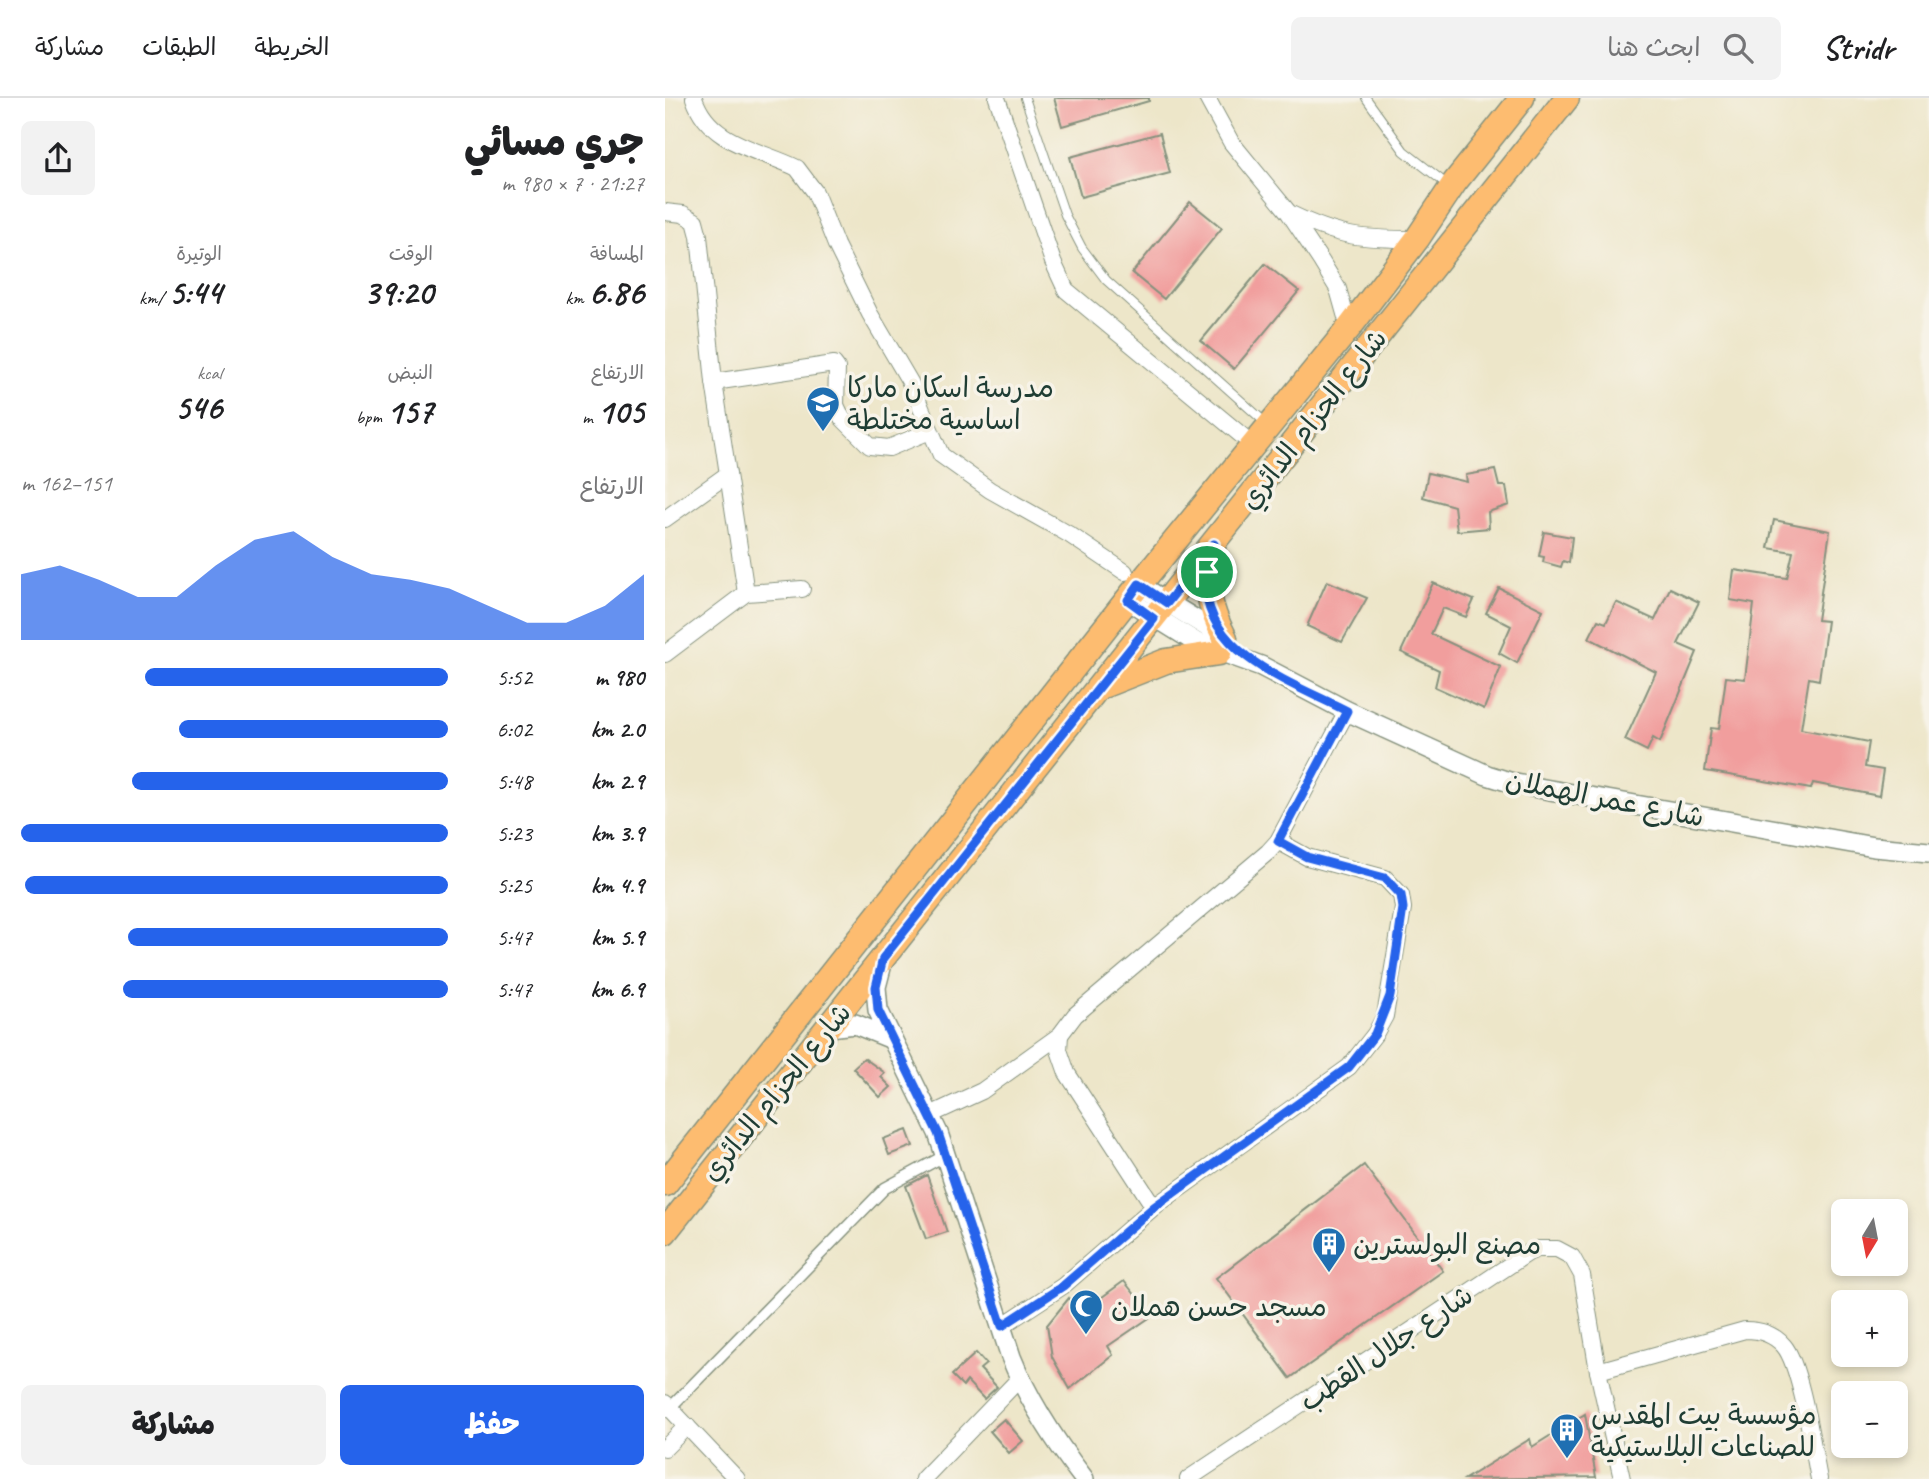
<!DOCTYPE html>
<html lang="ar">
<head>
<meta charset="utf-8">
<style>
	:root { --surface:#fff; --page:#f2f2f2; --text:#202124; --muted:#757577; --line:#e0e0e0; --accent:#2563eb }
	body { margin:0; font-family:Caveat,"Playpen Sans Arabic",sans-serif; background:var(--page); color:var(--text); direction:rtl; height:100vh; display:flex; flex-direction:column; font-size:26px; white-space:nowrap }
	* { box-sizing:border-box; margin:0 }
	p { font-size:23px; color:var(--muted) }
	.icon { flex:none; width:38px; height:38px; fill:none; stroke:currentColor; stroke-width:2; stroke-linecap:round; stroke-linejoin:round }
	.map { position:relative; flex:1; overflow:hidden; direction:ltr }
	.details { display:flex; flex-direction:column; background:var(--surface); width:665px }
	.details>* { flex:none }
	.needle { width:46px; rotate:190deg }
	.fabs { position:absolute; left:1166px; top:1101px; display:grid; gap:14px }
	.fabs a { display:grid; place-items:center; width:77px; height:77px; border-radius:10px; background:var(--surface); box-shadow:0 4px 10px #0003; font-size:35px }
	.pin { position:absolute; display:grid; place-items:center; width:60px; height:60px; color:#fff; margin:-30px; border:4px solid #fff; border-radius:50%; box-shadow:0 2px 7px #0007 }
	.round { display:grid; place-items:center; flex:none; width:74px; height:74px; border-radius:10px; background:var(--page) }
	.headline { display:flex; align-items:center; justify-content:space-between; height:119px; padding:0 21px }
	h1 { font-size:38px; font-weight:800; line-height:52px }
	.metrics { display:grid; grid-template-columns:repeat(3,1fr); gap:10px; height:119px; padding:7px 21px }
	.metrics div { display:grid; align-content:center }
	.metrics b { font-size:35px; font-weight:800 }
	.metrics small { font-size:19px; font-weight:400 }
	.metrics p { font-size:19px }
	.chart { height:196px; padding:14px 21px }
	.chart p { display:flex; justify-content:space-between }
	.chart svg { width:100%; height:126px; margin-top:7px; fill:var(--accent); opacity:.7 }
	.primary-button { display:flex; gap:14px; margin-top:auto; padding:14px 21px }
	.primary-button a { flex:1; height:80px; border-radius:10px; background:var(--accent); color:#fff; font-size:28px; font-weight:800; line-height:80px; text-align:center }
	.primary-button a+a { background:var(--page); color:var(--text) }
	ul { padding:0 21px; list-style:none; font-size:23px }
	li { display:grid; grid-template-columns:112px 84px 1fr; align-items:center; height:52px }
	li i { height:18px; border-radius:9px; background:var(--accent) }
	header { display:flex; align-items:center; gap:42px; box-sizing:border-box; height:98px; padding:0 35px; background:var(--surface); border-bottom:2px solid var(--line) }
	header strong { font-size:33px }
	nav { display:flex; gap:38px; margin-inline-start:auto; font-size:24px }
	.search { width:490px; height:63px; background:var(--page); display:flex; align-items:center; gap:18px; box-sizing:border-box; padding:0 24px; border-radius:10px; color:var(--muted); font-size:26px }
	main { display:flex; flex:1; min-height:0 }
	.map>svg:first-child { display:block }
	.building { fill:#f19e9d }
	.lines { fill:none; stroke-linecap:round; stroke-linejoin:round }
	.service-casing { stroke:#86927e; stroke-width:10 }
	.pedestrian-casing { stroke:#86927e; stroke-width:13 }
	.minor-casing { stroke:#86927e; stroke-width:18 }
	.tertiary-casing { stroke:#86927e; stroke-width:22 }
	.primary-casing { stroke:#86927e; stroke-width:27 }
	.service { stroke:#fff; stroke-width:8 }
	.pedestrian { stroke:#fff; stroke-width:10 }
	.minor { stroke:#fff; stroke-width:16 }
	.tertiary { stroke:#fff; stroke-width:19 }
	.primary { stroke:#fdbc6f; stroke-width:24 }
	.route-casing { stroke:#fff; stroke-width:14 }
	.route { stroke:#2563eb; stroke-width:9 }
	.labels { text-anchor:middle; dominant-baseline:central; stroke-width:7; stroke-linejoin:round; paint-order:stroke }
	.poi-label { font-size:28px; fill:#1f3d34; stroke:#f7f3e8; text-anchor:start }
	.street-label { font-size:28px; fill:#1f3d34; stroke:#f7f3e8 }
</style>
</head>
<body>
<header>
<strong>Stridr</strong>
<div class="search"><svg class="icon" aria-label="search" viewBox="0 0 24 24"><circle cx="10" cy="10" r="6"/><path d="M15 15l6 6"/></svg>ابحث هنا</div>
<nav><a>الخريطة</a><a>الطبقات</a><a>مشاركة</a></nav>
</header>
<main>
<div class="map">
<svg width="1264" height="1381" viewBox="0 0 1264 1381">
	<rect width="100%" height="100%" fill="#f7f3e8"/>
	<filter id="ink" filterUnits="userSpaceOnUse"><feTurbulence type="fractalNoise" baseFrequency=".0143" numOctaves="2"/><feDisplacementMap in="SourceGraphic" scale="14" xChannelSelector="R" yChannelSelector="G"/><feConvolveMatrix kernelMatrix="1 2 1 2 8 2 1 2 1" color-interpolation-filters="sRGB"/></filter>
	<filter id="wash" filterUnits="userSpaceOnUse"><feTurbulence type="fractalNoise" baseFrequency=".00686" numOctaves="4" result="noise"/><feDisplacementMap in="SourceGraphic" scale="28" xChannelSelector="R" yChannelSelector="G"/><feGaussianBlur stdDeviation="1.57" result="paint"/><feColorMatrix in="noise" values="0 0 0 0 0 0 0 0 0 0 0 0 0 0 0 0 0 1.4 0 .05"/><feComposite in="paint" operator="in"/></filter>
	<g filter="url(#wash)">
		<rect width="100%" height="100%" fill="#ede6c9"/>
		<g id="blocks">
			<g class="building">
				<path d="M389,0h95v3l-87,25z"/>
				<path d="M495,35l10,40 -89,24 -11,-40z"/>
				<path d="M525,104l32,26 -58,71 -32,-26z"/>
				<path d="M600,166l34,27 -65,78 -33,-28z"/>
				<path d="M830,372l4,16h7l3,19 -21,7 1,16 -32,3 -3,-25 -31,-9 5,-24 39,9 -1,-7z"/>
				<path d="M1109,422l56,11 -13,89 10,1 -8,59 -10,-2 -8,51 68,13 -4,25 18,3 -4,26 -66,-13 -2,6 -106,-18 6,-43 8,1 7,-52 19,2 9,-75 -24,-4 4,-30 53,8 6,-26 -25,-4z"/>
				<path d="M879,434l28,5 -3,26 -6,-2 -2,6 -18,-5 1,-5 -5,-1z"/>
				<path d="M662,483l40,17 -25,44 -35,-16z"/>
				<path d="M768,485l41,17 -8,17 -23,-9 -12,26 70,33 -17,42 -49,-22 4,-17 -38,-18z"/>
				<path d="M834,490l44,22 -26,53 -18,-10 12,-27 -25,-13z"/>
				<path d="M1005,490l29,14 -21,42 19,8 -37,90 -7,-4 -6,13 -22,-11 31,-68 -67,-34 9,-18 8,3 10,-21 39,18z"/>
				<path d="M199,960l21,15 -4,4 10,10 -11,10 -27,-29z"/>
				<path d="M242,1032l6,16 -24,9 -6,-16z"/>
				<path d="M699,1067l79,106 -153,107 -74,-100z"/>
				<path d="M262,1077l20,57 -21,7 -20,-53z"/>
				<path d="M459,1183l28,35 -44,30 5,9 -43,34 -18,-32 -5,-32 22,-27 11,15z"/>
				<path d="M311,1255l10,11 -6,5 17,18 -13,12 -17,-18 -4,5 -11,-11z"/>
				<path d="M920,1316l11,63 -131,2 65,-40 2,8z"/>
				<path d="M339,1321l19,22 -14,12 -19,-22z"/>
			</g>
		</g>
	</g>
	<g filter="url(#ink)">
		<use href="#blocks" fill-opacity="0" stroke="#86927e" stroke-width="2"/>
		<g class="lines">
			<g class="service-casing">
				<g id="service">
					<path d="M360,0l40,117 17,33 24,32 161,144"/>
					<path d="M701,0l38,53 45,35"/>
				</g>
			</g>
			<g class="pedestrian-casing">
				<path id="pedestrian" d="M5,1310l215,-220 61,-33"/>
			</g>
			<g class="minor-casing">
				<g id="minor">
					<path d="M29,0c15,46 64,51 103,70l18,24 21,53 34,69 40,68 31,73 49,35 80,45 55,37"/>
					<path d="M332,0l56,164 13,28 186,154"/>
					<path d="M542,0l24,44 58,71 32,48 17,28 11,39"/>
					<path d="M0,114l18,2 12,7 4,15 15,146 32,211"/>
					<path d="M626,116c50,24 71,25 126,25"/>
					<path d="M49,284l120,-18 3,4 -1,37 6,13 28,28 19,2 41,-17"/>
					<path d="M0,421l63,-45"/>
					<path d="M0,556l81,-61 56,-4"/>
					<path d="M395,937l-1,15 8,23 87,134"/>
					<path d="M265,1017l52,-24 78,-56 15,-20 193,-163 10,-11 69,-130"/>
					<path d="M337,1228l61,-40 91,-79 195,-140 26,-33 10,-18 18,-108 -2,-13 -16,-17 -78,-21 -29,-16"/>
					<path d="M933,1273l147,-41c16,0 29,4 39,16 17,20 29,104 35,133"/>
					<path d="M0,1305l72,76"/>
					<path d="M0,1350l22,-22"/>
					<path d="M258,1381l97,-101"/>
					<path d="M523,1381l340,-226 10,-4h19l15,8 10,18 16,96 24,108"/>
				</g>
			</g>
			<g class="tertiary-casing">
				<g id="tertiary">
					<path d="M474,487l88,54"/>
					<path d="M463,502l69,43 64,23 86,45 140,64 29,9 358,63 55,5"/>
					<path d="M218,862l-7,27 2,23 60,123 73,224c18,45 44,84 73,122"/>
					<path d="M164,929l26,-3 37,15"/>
				</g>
			</g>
			<g class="primary-casing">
				<g id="primary">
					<path d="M548,451c-9,35 -5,57 12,89"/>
					<path d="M440,587l61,-24 53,-8"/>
					<path d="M0,1086l474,-599 210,-257 68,-89 38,-57 67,-84"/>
					<path d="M0,1134l902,-1134"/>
				</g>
			</g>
			<use href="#service" class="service"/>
			<use href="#pedestrian" class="pedestrian"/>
			<use href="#minor" class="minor"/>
			<use href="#tertiary" class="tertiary"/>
			<use href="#primary" class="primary"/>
		</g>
	</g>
	<g class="lines" filter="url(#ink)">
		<g class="route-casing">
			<path id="route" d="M549,446c-4,15 -9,31 -8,47 6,66 91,94 141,120l-69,130 29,16 78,21 16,17 2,13 -13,88 -15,38 -26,33 -195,140 -91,79 -61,40 -64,-193 -60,-123 -2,-23 7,-29 271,-339 -26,-19 11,-16 28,19z"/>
		</g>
		<use href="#route" class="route"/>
	</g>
	<defs>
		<g id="school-pin" transform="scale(1.75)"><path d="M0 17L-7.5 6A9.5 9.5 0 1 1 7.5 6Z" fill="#1f6fb2" stroke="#f7f3e8"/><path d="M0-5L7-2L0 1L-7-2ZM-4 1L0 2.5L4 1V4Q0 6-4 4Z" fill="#fff"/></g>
		<g id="building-pin" transform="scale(1.75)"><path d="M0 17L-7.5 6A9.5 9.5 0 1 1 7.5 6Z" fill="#1f6fb2" stroke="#f7f3e8"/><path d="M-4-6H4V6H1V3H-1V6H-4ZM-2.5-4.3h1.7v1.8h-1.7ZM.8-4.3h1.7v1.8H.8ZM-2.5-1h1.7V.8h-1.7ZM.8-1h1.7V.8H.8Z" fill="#fff"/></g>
		<g id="mosque-pin" transform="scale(1.75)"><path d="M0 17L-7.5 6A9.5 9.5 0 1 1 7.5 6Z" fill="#1f6fb2" stroke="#f7f3e8"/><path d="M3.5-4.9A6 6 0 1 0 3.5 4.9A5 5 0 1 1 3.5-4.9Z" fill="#fff"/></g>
	</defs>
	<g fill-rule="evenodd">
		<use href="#school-pin" x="158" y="305"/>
		<use href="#building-pin" x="664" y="1146"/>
		<use href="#mosque-pin" x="421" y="1208"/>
		<use href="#building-pin" x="902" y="1332"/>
	</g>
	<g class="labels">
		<g class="poi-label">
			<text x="182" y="289">مدرسة اسكان ماركا<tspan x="182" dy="32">اساسية مختلطة</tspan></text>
			<text x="688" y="1146">مصنع البولسترين</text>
			<text x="446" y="1208">مسجد حسن هملان</text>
			<text x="926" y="1316">مؤسسة بيت المقدس<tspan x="926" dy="32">للصناعات البلاستيكية</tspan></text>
		</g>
		<g class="street-label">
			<text transform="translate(648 321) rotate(-52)">شارع الحزام الدائري</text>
			<text transform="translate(940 700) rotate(11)">شارع عمر الهملان</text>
			<text transform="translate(111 994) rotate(-51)">شارع الحزام الدائري</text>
			<text transform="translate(721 1250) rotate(-34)">شارع جلال القطب</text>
		</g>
	</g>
</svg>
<div class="fabs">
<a><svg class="needle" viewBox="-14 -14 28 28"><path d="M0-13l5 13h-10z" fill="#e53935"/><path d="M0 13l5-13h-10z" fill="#757577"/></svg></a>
<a>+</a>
<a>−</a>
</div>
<div class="pin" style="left:542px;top:474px;background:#1e9e55"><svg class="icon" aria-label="arrive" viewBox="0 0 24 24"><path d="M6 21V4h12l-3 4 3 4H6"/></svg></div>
</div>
<section class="details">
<div class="headline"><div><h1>جري مسائي</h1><p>21:27 · 7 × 980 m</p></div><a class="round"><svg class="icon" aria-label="share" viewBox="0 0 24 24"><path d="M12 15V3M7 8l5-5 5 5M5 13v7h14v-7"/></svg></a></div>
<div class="metrics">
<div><p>المسافة</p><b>6.86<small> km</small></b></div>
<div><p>الوقت</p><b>39:20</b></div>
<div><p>الوتيرة</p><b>5:44<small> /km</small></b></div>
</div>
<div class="metrics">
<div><p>الارتفاع</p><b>105<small> m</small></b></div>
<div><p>النبض</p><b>157<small> bpm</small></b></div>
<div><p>kcal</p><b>546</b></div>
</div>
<div class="chart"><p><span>الارتفاع</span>151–162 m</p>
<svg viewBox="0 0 160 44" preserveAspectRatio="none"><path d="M0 44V21L10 18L20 23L30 29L40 29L50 18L60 9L70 6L80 15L90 21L100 23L110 26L120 32L130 38L140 38L150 32L160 21V44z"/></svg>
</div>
<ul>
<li><b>980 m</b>5:52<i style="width:71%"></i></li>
<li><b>2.0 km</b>6:02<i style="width:63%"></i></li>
<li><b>2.9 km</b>5:48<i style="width:74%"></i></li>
<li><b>3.9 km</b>5:23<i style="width:100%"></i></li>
<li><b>4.9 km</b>5:25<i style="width:99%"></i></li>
<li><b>5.9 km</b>5:47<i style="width:75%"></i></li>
<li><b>6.9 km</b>5:47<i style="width:76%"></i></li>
</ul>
<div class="primary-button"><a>حفظ</a><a>مشاركة</a></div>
</section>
</main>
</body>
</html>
